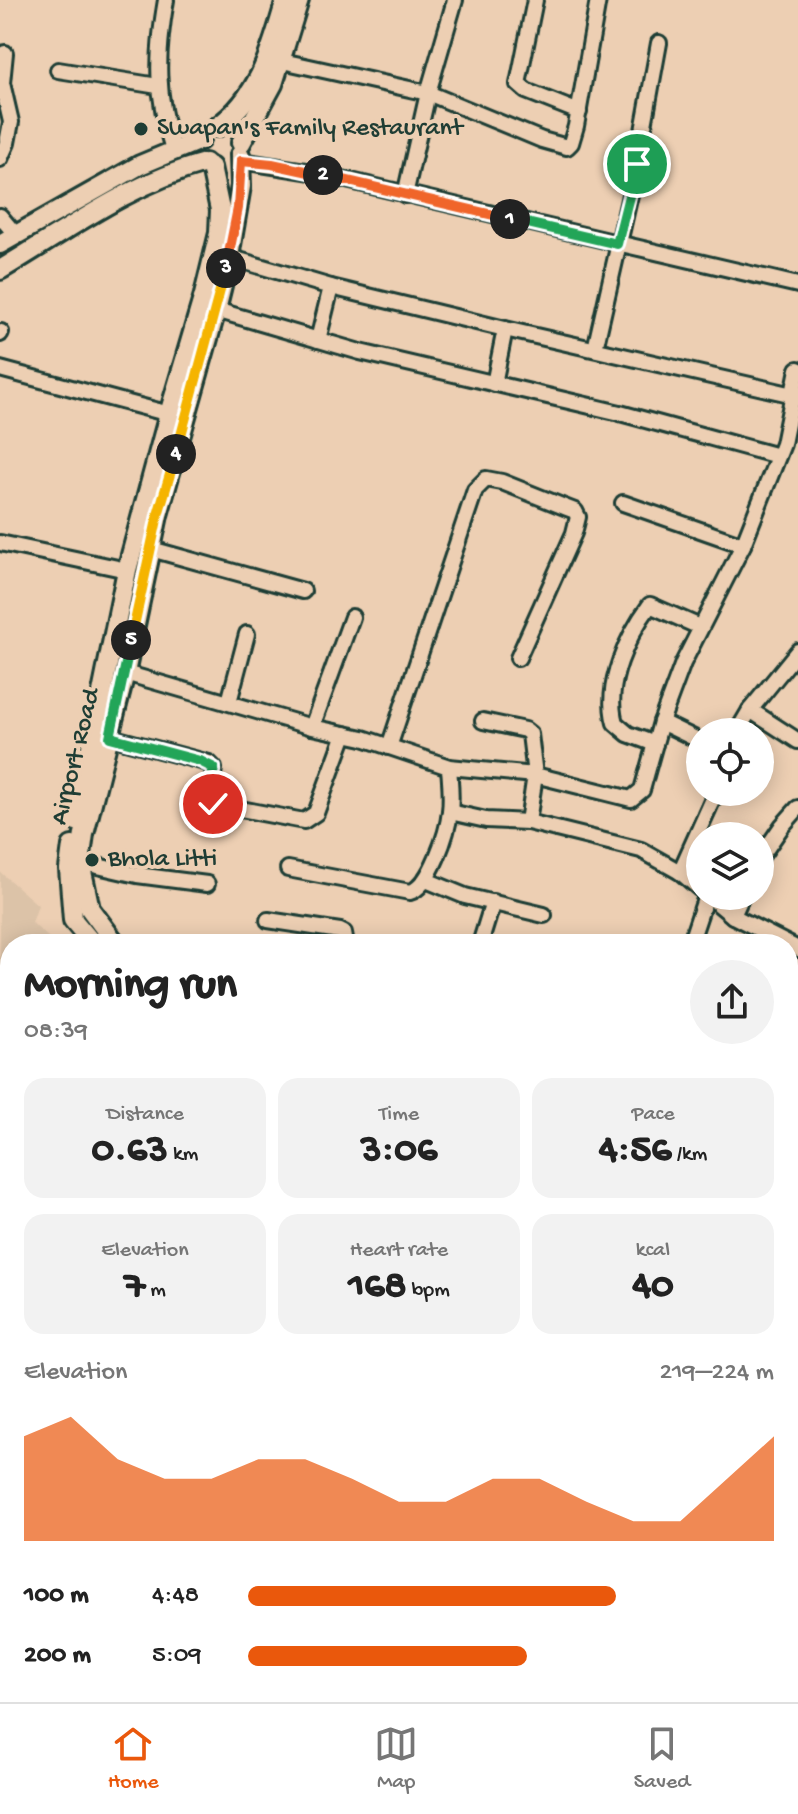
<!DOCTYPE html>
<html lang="en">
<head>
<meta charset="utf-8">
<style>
	:root { --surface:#fff; --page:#f2f2f2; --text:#222; --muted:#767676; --line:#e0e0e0; --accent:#ea580c }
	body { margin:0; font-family:"Gochi Hand",sans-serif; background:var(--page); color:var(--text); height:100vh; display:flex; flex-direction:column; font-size:30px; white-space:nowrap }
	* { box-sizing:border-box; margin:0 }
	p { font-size:26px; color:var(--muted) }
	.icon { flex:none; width:44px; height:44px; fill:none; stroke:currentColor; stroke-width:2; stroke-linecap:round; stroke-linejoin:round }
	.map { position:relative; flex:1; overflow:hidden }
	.drawer { position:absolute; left:0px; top:934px; width:798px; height:768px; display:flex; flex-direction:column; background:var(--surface); border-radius:32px 32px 0 0; box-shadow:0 4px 20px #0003 }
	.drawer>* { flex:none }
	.controls { position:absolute; left:686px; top:718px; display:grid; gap:16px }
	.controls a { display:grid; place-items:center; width:88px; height:88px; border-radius:50%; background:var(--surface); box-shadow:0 4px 20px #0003; font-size:40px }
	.pin { position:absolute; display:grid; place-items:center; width:68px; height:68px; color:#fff; margin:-34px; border:4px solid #fff; border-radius:50%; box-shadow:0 2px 8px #0007 }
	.km { position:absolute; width:40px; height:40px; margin:-20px; border-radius:50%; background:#222; color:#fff; font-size:22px; line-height:40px; text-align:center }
	.round { display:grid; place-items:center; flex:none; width:84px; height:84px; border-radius:42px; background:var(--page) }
	.headline { display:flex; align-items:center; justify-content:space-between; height:136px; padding:0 24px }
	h1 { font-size:44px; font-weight:700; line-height:60px }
	.stats { display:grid; grid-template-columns:repeat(3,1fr); gap:12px; height:136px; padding:8px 24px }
	.stats div { display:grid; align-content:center; border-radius:20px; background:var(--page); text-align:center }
	.stats b { font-size:40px; font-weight:700 }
	.stats small { font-size:22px; font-weight:400 }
	.stats p { font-size:22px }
	.chart { height:224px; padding:16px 24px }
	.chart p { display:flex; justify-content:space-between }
	.chart svg { width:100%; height:144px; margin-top:8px; fill:var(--accent); opacity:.7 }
	ul { padding:0 24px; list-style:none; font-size:26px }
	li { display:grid; grid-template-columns:128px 96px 1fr; align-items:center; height:60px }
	li i { height:20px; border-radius:10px; background:var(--accent) }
	.tab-bar { display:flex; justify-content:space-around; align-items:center; height:112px; border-top:2px solid var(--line); background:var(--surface); font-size:22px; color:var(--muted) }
	.tab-bar a { display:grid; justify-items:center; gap:4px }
	.tab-bar .on { color:var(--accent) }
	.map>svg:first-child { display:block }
	.built { fill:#dcc3a8 }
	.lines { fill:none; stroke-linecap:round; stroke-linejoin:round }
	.taxiway { stroke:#868674; stroke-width:34 }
	.runway { stroke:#868674; stroke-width:86 }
	.street-casing { stroke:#1f3d34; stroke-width:20 }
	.secondary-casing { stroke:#1f3d34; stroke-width:24 }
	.street { stroke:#edcfb3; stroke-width:14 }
	.secondary { stroke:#edcfb3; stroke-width:18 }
	.split-1-casing { stroke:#fff; stroke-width:16 }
	.split-2-casing { stroke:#fff; stroke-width:16 }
	.split-3-casing { stroke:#fff; stroke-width:16 }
	.split-4-casing { stroke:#fff; stroke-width:16 }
	.split-5-casing { stroke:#fff; stroke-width:16 }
	.split-6-casing { stroke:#fff; stroke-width:16 }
	.split-7-casing { stroke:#fff; stroke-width:16 }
	.split-1 { stroke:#22a559; stroke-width:10 }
	.split-2 { stroke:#f0652b; stroke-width:10 }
	.split-3 { stroke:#f0652b; stroke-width:10 }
	.split-4 { stroke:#f5b400; stroke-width:10 }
	.split-5 { stroke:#f5b400; stroke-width:10 }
	.split-6 { stroke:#22a559; stroke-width:10 }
	.split-7 { stroke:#22a559; stroke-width:10 }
	.poi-dot { fill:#1f3d34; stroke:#edcfb3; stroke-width:3 }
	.labels { text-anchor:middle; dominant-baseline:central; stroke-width:8; stroke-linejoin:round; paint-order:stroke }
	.poi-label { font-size:26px; fill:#1f3d34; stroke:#edcfb3; text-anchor:start }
	.street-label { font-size:26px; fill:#1f3d34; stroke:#edcfb3 }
</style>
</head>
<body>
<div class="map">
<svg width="798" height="1702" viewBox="0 0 798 1702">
	<rect width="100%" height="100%" fill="#edcfb3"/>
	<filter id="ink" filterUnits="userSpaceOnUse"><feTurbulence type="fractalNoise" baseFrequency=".0125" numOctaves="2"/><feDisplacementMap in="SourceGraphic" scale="16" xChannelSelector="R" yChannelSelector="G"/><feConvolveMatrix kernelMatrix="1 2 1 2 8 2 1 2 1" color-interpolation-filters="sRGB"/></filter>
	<g filter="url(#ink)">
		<path class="built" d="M0,872l38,33 -6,18 24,21h-46v748h778v-135l10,9v136h-798z"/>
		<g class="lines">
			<g class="taxiway">
				<path d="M0,993l10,8"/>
				<path d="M788,1683l10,9"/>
			</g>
			<g class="runway">
				<path d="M0,1591l10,9"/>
				<path d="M114,1692l12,10"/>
			</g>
			<g class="street-casing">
				<g id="street">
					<path d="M166,0c-10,57 -10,95 7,150"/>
					<path d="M535,0l-17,84 8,7 53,21"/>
					<path d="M282,61l146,32 114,47 25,7 4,-4 5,-17 22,-126"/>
					<path d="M58,70l100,16"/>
					<path d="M0,159l7,-16 4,-21 -9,-39 3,-30"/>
					<path d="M241,161l71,11 486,113"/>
					<path d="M405,195l23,-102 27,-93"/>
					<path d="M0,216l15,18"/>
					<path d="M229,257l102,30 174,42 293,67"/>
					<path d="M216,310l144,42 260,61 158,43"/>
					<path d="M0,334l1,-2"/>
					<path d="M318,340l13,-53"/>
					<path d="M595,349l42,-185 22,-121"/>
					<path d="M0,369l177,47"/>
					<path d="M494,384l11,-55"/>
					<path d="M623,503l120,42"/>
					<path d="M0,543l127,27"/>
					<path d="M151,549l152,42"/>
					<path d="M125,673l187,54 51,11 86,29 86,8 -7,47"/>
					<path d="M229,702l18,-68"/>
					<path d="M750,710l48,31"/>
					<path d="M483,721l42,9 5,4 5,41 96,24 11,-9 19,-68 22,-59 60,-118 40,-101 15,-75"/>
					<path d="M661,722l39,19"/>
					<path d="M312,727l40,-110"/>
					<path d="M737,732l13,-22 48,-59"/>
					<path d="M110,737l99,26 5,5 -5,35 95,18 12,-8 29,-79"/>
					<path d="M655,744l-27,-10 -13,-11c-11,-38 13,-88 35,-118l50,22"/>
					<path d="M389,747l86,-257 11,-11 16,3 65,26 8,3 3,6 -4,16 -56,125"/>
					<path d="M450,812l36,8 42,2 113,28 39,22 20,17"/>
					<path d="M760,858l22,-32 16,-18"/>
					<path d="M80,862l57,13 70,9"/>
					<path d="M288,869l122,23c20,-5 38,-60 40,-81 2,-14 0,-29 -1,-44"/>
					<path d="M680,872l36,-80"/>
					<path d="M426,880l39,16 79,19"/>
					<path d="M709,896l24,20 65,33"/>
					<path d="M733,916l9,-20"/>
					<path d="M268,920l72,11 4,2 2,11"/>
					<path d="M480,944l13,-42"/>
					<path d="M690,944l16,-48"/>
					<path d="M788,1360l10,2"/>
				</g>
			</g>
			<g class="secondary-casing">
				<g id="secondary">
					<path d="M217,127c43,-30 55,-79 69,-127"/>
					<path d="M241,143l32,-59 26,-84"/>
					<path d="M0,244l140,-79 60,-25"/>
					<path d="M0,270c66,-39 130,-87 205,-107"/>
					<path d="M76,821l51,-251 42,-156 35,-119 15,-62 1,-23 -9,-43"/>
					<path d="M72,846l-3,23 4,51 20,24"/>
					<path d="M116,944l-26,-35 -10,-47 4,-28 41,-161 33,-158 58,-205 13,-53 12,-71 -1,-31"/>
					<path d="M788,1466l10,5"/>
					<path d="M788,1488l10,5"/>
				</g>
			</g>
			<use href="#street" class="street"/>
			<use href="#secondary" class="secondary"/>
		</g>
	</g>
	<g class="lines" filter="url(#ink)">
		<g class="split-1-casing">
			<path id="split-1" d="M510,219l107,25 20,-80"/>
		</g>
		<g class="split-2-casing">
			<path id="split-2" d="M323,175l187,44"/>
		</g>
		<g class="split-3-casing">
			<path id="split-3" d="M226,268l12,-60 3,-47 31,3 51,11"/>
		</g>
		<g class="split-4-casing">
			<path id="split-4" d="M176,454l50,-186"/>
		</g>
		<g class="split-5-casing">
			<path id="split-5" d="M131,640l27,-125 18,-61"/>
		</g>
		<g class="split-6-casing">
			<path id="split-6" d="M131,640l-21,97 90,24"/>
		</g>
		<g class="split-7-casing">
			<path id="split-7" d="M200,761l14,7 -6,30 1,5 4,1"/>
		</g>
		<use href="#split-1" class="split-1"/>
		<use href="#split-2" class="split-2"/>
		<use href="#split-3" class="split-3"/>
		<use href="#split-4" class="split-4"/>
		<use href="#split-5" class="split-5"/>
		<use href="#split-6" class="split-6"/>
		<use href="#split-7" class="split-7"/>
	</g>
	<g class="poi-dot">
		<circle cx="141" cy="129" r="8"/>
		<circle cx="92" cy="860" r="8"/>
	</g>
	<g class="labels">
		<g class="poi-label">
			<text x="157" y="129">Swapan's Family Restaurant</text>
			<text x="108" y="860">Bhola Litti</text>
		</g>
		<g class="street-label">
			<text transform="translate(77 757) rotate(-76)">Airport Road</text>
		</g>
	</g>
</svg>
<div class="controls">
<a><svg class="icon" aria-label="locate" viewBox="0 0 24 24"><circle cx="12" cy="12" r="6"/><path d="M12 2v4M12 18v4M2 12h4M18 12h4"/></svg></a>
<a><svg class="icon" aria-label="layers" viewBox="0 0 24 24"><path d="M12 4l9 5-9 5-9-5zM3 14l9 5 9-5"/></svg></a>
</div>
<div class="pin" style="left:637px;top:164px;background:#1e9e55"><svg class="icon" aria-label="arrive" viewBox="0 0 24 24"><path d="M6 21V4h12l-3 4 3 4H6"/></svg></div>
<div class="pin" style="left:213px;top:804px;background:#d93025"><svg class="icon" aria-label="check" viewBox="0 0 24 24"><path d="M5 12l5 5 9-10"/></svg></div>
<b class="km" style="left:510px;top:219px">1</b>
<b class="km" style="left:323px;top:175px">2</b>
<b class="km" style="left:226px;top:268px">3</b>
<b class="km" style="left:176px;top:454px">4</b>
<b class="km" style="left:131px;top:640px">5</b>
<section class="drawer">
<div class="headline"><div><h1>Morning run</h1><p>08:39</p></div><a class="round"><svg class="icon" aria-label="share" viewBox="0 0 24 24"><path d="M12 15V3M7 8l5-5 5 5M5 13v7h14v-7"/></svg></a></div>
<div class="stats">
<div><p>Distance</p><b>0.63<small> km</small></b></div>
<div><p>Time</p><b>3:06</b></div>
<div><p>Pace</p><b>4:56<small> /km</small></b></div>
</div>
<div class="stats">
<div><p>Elevation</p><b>7<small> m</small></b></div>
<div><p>Heart rate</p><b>168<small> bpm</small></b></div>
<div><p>kcal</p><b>40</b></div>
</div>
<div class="chart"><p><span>Elevation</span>219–224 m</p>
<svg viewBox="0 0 160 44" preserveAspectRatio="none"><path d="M0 44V12L10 6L20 19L30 25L40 25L50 19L60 19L70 25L80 32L90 32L100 25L110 25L120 32L130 38L140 38L150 25L160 12V44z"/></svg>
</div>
<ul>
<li><b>100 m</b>4:48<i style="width:70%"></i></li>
<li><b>200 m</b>5:09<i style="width:53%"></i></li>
</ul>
</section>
</div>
<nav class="tab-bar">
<a class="on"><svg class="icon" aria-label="home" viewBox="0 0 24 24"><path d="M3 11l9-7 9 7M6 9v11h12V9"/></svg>Home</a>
<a><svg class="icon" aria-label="map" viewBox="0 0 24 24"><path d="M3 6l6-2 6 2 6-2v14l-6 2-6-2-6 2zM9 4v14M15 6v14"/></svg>Map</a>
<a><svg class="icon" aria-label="saved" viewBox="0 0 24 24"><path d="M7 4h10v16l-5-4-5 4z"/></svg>Saved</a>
</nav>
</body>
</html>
